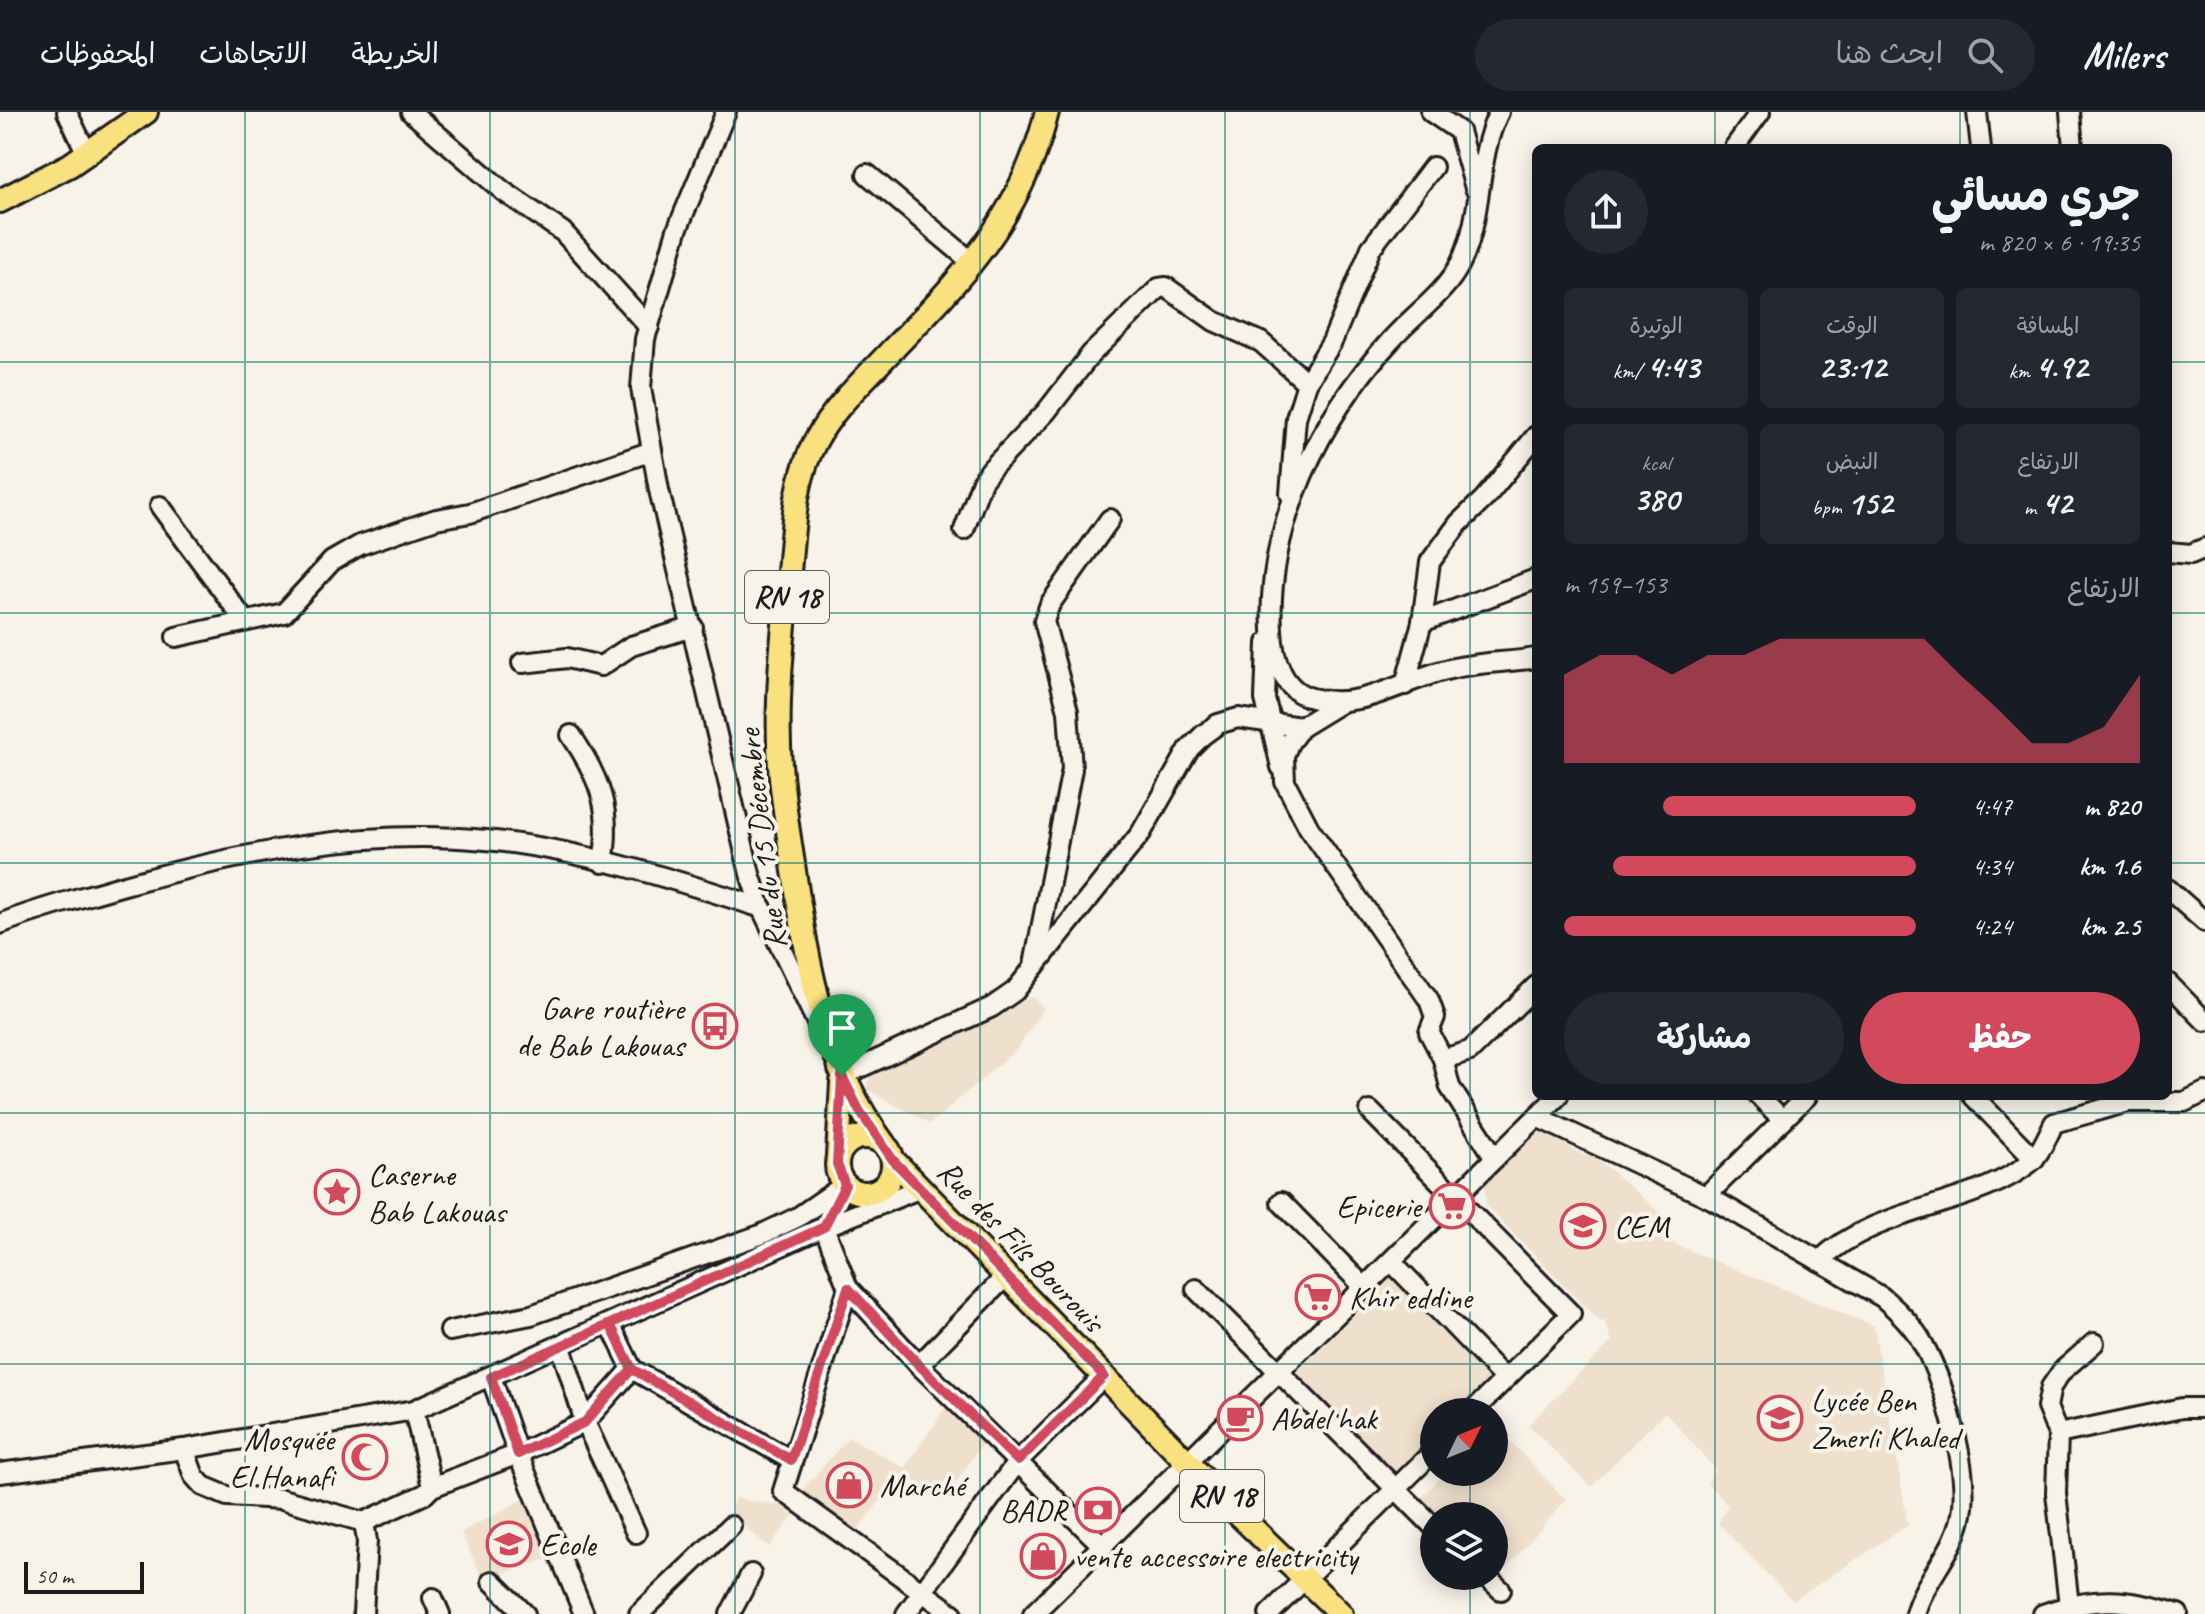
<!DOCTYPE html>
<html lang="ar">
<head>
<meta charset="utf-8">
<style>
	:root { --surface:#171b24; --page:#242831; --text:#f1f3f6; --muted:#9ea1a6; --line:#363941; --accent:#d1495b }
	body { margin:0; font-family:Caveat,"Playpen Sans Arabic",sans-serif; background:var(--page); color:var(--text); direction:rtl; height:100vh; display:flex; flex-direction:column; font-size:30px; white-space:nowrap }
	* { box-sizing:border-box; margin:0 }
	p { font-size:26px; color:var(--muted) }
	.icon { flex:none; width:44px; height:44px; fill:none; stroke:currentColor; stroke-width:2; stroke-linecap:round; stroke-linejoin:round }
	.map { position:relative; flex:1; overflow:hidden; direction:ltr }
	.side { position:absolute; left:1532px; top:32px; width:640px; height:956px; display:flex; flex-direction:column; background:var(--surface); border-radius:12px; box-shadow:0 4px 20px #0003; direction:rtl }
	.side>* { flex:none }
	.needle { width:52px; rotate:47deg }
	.tools { position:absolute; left:1420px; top:1286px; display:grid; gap:16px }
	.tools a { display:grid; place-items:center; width:88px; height:88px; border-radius:50%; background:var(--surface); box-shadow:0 4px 20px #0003; font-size:40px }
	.scale { position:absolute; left:24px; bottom:20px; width:120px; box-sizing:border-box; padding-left:8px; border:4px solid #1c1c1c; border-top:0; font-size:22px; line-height:28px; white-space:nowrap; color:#1c1c1c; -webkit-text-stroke:6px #f7f3e8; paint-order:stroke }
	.pin { position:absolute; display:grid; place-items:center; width:68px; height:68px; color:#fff; margin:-82px -34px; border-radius:50% 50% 50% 0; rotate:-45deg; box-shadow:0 0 8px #0007 }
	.pin .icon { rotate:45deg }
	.round { display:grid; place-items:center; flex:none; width:84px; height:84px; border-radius:42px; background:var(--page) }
	.head { display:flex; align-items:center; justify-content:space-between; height:136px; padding:0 32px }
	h1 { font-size:44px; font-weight:700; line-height:60px }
	.metrics { display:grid; grid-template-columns:repeat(3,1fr); gap:12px; height:136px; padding:8px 32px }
	.metrics div { display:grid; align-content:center; border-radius:12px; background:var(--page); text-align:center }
	.metrics b { font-size:34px; font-weight:700 }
	.metrics small { font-size:22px; font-weight:400 }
	.metrics p { font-size:22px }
	.chart { height:224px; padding:16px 32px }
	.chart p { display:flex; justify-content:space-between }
	.chart svg { width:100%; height:144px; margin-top:8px; fill:var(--accent); opacity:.7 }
	.button { display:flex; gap:16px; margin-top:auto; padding:16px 32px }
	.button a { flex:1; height:92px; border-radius:48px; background:var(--accent); color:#fff; font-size:32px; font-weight:700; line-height:92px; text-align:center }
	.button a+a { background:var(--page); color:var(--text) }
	ul { padding:0 32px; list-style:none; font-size:26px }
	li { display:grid; grid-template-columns:128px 96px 1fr; align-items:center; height:60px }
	li i { height:20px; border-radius:10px; background:var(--accent) }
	header { display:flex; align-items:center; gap:48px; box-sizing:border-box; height:112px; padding:0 40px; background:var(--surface); border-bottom:2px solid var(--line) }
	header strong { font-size:38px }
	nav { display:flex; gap:44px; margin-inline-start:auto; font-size:28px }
	.search { width:560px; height:72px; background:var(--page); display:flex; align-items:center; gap:20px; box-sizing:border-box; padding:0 28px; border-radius:44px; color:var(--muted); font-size:30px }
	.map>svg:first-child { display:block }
	.built { fill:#efe0cd }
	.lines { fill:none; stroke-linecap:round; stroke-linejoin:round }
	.minor-casing { stroke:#1c1c1c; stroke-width:24 }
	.major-casing { stroke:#1c1c1c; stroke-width:28 }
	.minor { stroke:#f7f3e8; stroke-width:18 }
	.major { stroke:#fae180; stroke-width:22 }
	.route-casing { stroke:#fff; stroke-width:16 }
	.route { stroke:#d1495b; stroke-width:10 }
	.grid { fill:none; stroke:#0f766e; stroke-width:2; stroke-opacity:0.55 }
	.labels { text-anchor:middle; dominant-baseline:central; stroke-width:8; stroke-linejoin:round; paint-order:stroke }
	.shield { fill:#f7f3e8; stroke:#5e5c59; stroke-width:2 }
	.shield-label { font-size:30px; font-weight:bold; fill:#1c1c1c }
	.street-label { font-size:32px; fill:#1c1c1c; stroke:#f7f3e8 }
	.poi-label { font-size:32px; fill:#1c1c1c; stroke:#f7f3e8; text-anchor:start }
</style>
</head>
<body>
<header>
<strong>Milers</strong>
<div class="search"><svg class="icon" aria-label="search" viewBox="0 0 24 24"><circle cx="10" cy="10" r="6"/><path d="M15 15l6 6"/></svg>ابحث هنا</div>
<nav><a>الخريطة</a><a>الاتجاهات</a><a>المحفوظات</a></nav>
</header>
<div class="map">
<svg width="2205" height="1502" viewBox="0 0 2205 1502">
	<rect width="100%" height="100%" fill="#f7f3e8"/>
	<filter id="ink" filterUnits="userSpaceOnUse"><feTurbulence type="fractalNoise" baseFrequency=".0125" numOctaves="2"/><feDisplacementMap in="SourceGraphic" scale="16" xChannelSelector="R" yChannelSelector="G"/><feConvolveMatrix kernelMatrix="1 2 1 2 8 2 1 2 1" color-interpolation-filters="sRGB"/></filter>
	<g filter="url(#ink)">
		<g class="built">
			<path d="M1032,885l12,11 -27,41 -87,75 -64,-35 5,-17z"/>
			<path d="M1535,1013l49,31h10l69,59 -6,22 217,89 34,199 -115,76 -75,-78 10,-18 -21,-22 9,-13 -51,-58 -74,75 -63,-62 84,-84 -8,-21 -3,2 -115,-116 -2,-29z"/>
			<path d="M1392,1166l111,114 -20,20h-49v47l-31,31 -111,-113z"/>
			<path d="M948,1292l40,32 -45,65 -41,-28 -54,69 -50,-33 -29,38 -35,-29 -3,-8 4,-12 41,7 19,-7 54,-61 56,31z"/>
			<path d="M1494,1312l72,76 -67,76 -5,-5v-55h-58l-17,-16 27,-28h48z"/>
			<path d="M533,1382l24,62 -74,24 -22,-48z"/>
		</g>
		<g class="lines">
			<g class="minor-casing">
				<g id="minor">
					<path d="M67,0l20,42"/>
					<path d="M411,0l92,79 60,41 86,95"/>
					<path d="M726,0l-49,118 -32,109 -4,49 18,102 91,384 10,31 59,122"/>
					<path d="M1431,0l28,19 16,57"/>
					<path d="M1499,0c-24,48 -15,105 -39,152 -14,29 -48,52 -69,76 -70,76 -125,185 -119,290 1,27 10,61 40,68 50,13 88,-17 134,-28 29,-8 60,-7 90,-12"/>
					<path d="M1977,0l4,36"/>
					<path d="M2070,0l3,36"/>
					<path d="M1734,36l26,-36"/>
					<path d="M867,62l106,89"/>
					<path d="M1290,382l6,-76 11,-35 25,-41 39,-94 62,-81"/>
					<path d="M160,394l85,115"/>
					<path d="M964,418l18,-49 10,-13 54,-56 45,-58 68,-66 7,-1 48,34 47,21 46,41"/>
					<path d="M2168,440l23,2 14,-6"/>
					<path d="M1422,510l114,-43"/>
					<path d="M176,525l108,-24 48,-52 28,-16 76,-26 34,-6 182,-62"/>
					<path d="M1267,531l-2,56 16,68"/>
					<path d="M522,551l45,-5 34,8 30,-20 62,-19"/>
					<path d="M1405,573l17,-63 8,-60 29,-39 25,-24 52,-63"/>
					<path d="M1342,590l-41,25 -12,16 -5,13 1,26 24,46 120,172 6,17 -6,15 14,27 7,28 45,71"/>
					<path d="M571,623c30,45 41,75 32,128"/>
					<path d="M2168,777l37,33"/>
					<path d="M0,812c39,-16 81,-26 121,-38 118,-33 241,-58 365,-46 93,9 187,39 276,68"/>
					<path d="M1034,853l38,-196 -4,-58 -24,-90 6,-17 60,-85"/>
					<path d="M2168,871l37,38"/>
					<path d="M1443,947l27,-8 66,-65"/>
					<path d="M838,957l4,7 150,-69 23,-16 126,-158 48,-84 14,-14 15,-11 20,-6 63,9"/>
					<path d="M1759,984l24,24"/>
					<path d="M1973,984l61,63"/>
					<path d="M1370,999l201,203 -99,98"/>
					<path d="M1537,1005l175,82 170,98c14,12 27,24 37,40 24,38 51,133 43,177 -6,37 -38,65 -47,100"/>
					<path d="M921,1076l-97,39 24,61 71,77 185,182"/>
					<path d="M1706,1084l101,-100"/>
					<path d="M1281,1090l85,87"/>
					<path d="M1819,1149c60,-56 156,-53 213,-100 9,-9 16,-26 22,-38l74,-21h56l21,-10"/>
					<path d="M1392,1150l113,117"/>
					<path d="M848,1176l-65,203 170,123"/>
					<path d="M1196,1177l238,238"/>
					<path d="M610,1212l22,45 159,91"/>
					<path d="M450,1219l81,-16 229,-80 38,-18 45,-31"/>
					<path d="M561,1235l24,75 51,111"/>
					<path d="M919,1253l86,-88"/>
					<path d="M491,1265l27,77 66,160"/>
					<path d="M414,1298l18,77"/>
					<path d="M2058,1322l124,-26h23"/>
					<path d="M184,1337l10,27 9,10 24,10 55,3 82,23 3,19 -4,73"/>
					<path d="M0,1361l184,-24 230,-39 410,-183 21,-42"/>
					<path d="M364,1410l61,-28 7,-7 86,-33 67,-32 47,-53"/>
					<path d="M1486,1464l15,14"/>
					<path d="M492,1469l33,33"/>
					<path d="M433,1486l7,16"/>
					<path d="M2069,1493l-13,-112 2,-59 -11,-27 4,-20 11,-16 32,-28"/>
					<path d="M639,1502l92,-88"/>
					<path d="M730,1502l21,-40"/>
					<path d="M906,1502l112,-153 86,-85"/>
					<path d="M1033,1502l525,-518"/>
					<path d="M1269,1502l165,-163"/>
					<path d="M2043,1502c52,-18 84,-16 135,0"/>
				</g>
			</g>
			<g class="major-casing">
				<g id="major">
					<path d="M0,89l70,-36 76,-53"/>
					<circle cx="865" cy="1053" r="28"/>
					<path d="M884,1032c-60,-80 -76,-176 -90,-273 -6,-42 -14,-84 -15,-126 -2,-55 4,-109 9,-163 5,-47 5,-100 28,-142 18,-33 49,-61 74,-88 72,-74 132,-136 157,-240"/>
					<path d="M838,1045l4,-75"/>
					<path d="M893,1048l346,355 102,99"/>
				</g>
			</g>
			<use href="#minor" class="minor"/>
			<use href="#major" class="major"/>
		</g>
	</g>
	<g class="lines" filter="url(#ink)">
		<g class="route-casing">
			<path id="route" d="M842,964l-5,88 8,21 -21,42 -214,97 22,45 -47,53 -67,32 -27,-77 119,-53 22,45 159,91 57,-172 71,77 99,96 86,-85 -211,-216 -34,-50 -17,-34"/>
		</g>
		<use href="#route" class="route"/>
	</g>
	<path class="grid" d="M245,0v1502M490,0v1502M735,0v1502M980,0v1502M1225,0v1502M1470,0v1300M1715,0v36M1960,0v36M0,250h1536M2168,250h37M0,501h1536M2168,501h37M0,751h1536M2168,751h37M1715,984v518M1960,984v518M0,1001h2205M0,1252h2205M1470,1360v44M1470,1464v38"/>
	<defs>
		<g id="bus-ring" transform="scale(2.3)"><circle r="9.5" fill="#f7f3e8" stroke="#d1495b" stroke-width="1.5"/><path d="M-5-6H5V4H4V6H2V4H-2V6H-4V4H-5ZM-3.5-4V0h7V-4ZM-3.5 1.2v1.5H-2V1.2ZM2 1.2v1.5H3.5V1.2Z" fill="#d1495b"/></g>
		<g id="sight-ring" transform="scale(2.3)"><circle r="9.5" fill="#f7f3e8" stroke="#d1495b" stroke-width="1.5"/><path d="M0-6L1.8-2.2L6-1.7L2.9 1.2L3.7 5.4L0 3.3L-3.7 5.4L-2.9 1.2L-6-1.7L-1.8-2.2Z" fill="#d1495b"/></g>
		<g id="supermarket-ring" transform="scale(2.3)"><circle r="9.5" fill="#f7f3e8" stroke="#d1495b" stroke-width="1.5"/><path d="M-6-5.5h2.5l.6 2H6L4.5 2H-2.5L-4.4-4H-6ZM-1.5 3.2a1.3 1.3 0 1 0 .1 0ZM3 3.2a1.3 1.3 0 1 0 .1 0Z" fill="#d1495b"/></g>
		<g id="school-ring" transform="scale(2.3)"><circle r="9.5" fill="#f7f3e8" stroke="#d1495b" stroke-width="1.5"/><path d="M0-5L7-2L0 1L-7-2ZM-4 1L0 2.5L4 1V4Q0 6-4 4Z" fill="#d1495b"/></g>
		<g id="cafe-ring" transform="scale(2.3)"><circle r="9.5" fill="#f7f3e8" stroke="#d1495b" stroke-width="1.5"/><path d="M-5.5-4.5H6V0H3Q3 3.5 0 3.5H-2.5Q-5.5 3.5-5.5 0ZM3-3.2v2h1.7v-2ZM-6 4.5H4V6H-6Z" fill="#d1495b"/></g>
		<g id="mosque-ring" transform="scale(2.3)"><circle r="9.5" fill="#f7f3e8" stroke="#d1495b" stroke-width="1.5"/><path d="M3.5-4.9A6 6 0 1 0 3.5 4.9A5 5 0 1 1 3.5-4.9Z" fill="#d1495b"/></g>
		<g id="shop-ring" transform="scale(2.3)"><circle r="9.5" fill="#f7f3e8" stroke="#d1495b" stroke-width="1.5"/><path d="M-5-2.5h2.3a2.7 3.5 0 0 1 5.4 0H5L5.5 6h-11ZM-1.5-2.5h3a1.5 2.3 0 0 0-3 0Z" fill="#d1495b"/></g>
		<g id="bank-ring" transform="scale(2.3)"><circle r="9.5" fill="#f7f3e8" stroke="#d1495b" stroke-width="1.5"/><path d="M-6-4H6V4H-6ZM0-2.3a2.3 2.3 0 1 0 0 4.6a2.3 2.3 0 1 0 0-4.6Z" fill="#d1495b"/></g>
	</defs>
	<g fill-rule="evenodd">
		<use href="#bus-ring" x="715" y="914"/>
		<use href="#sight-ring" x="337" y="1080"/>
		<use href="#supermarket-ring" x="1452" y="1094"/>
		<use href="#school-ring" x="1583" y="1114"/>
		<use href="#supermarket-ring" x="1318" y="1185"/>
		<use href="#cafe-ring" x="1240" y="1306"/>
		<use href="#school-ring" x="1780" y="1306"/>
		<use href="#mosque-ring" x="365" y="1345"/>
		<use href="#shop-ring" x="849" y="1373"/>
		<use href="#bank-ring" x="1098" y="1398"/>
		<use href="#school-ring" x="509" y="1432"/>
		<use href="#shop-ring" x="1043" y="1444"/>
	</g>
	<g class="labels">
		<g class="shield">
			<rect x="745" y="459" width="84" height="52" rx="6"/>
			<rect x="1180" y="1358" width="84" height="52" rx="6"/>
		</g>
		<g class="shield-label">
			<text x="787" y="485">RN 18</text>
			<text x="1222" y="1384">RN 18</text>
		</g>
		<g class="street-label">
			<text transform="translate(762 727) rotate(-97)">Rue du 15 Décembre</text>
			<text transform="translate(1021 1134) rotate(46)">Rue des Fils Bourouis</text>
		</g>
		<g class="poi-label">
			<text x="684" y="896" text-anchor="end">Gare routière<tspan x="684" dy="37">de Bab Lakouas</tspan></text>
			<text x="368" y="1062">Caserne<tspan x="368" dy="37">Bab Lakouas</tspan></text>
			<text x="1421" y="1094" text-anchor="end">Epicerie</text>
			<text x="1614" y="1114">CEM</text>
			<text x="1349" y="1185">Khir eddine</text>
			<text x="1811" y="1288">Lycée Ben<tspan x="1811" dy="37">Zmerli Khaled</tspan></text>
			<text x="1271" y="1306">Abdel hak</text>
			<text x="334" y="1327" text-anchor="end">Mosquée<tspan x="334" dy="37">El Hanafi</tspan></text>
			<text x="880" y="1373">Marché</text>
			<text x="1067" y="1398" text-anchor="end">BADR</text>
			<text x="540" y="1432">Ecole</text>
			<text x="1074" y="1444">vente accessoire electricity</text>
		</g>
	</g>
</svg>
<div class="tools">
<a><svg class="needle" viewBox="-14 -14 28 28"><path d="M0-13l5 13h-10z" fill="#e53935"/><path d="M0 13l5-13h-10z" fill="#9ea1a6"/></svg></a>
<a><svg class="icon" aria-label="layers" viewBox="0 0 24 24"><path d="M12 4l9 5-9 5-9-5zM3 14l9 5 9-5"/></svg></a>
</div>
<div class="scale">50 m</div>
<div class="pin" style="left:842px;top:964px;background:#1e9e55"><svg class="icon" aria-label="arrive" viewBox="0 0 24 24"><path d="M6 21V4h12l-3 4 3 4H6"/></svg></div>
<section class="side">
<div class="head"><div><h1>جري مسائي</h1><p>19:35 · 6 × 820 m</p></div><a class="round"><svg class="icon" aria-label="share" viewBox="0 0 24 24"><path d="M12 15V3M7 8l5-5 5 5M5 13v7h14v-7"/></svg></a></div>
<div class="metrics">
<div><p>المسافة</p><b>4.92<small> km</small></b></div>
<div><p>الوقت</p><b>23:12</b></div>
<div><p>الوتيرة</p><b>4:43<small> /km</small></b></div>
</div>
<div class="metrics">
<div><p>الارتفاع</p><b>42<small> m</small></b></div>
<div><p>النبض</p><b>152<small> bpm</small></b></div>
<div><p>kcal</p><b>380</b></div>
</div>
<div class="chart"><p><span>الارتفاع</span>153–159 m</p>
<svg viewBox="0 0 160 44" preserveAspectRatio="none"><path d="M0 44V17L10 11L20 11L30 17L40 11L50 11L60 6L70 6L80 6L90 6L100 6L110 17L120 27L130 38L140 38L150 33L160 17V44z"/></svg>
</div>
<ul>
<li><b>820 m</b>4:47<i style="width:72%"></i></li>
<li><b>1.6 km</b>4:34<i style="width:86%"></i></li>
<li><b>2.5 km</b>4:24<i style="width:100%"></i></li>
</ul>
<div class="button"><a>حفظ</a><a>مشاركة</a></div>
</section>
</div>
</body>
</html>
